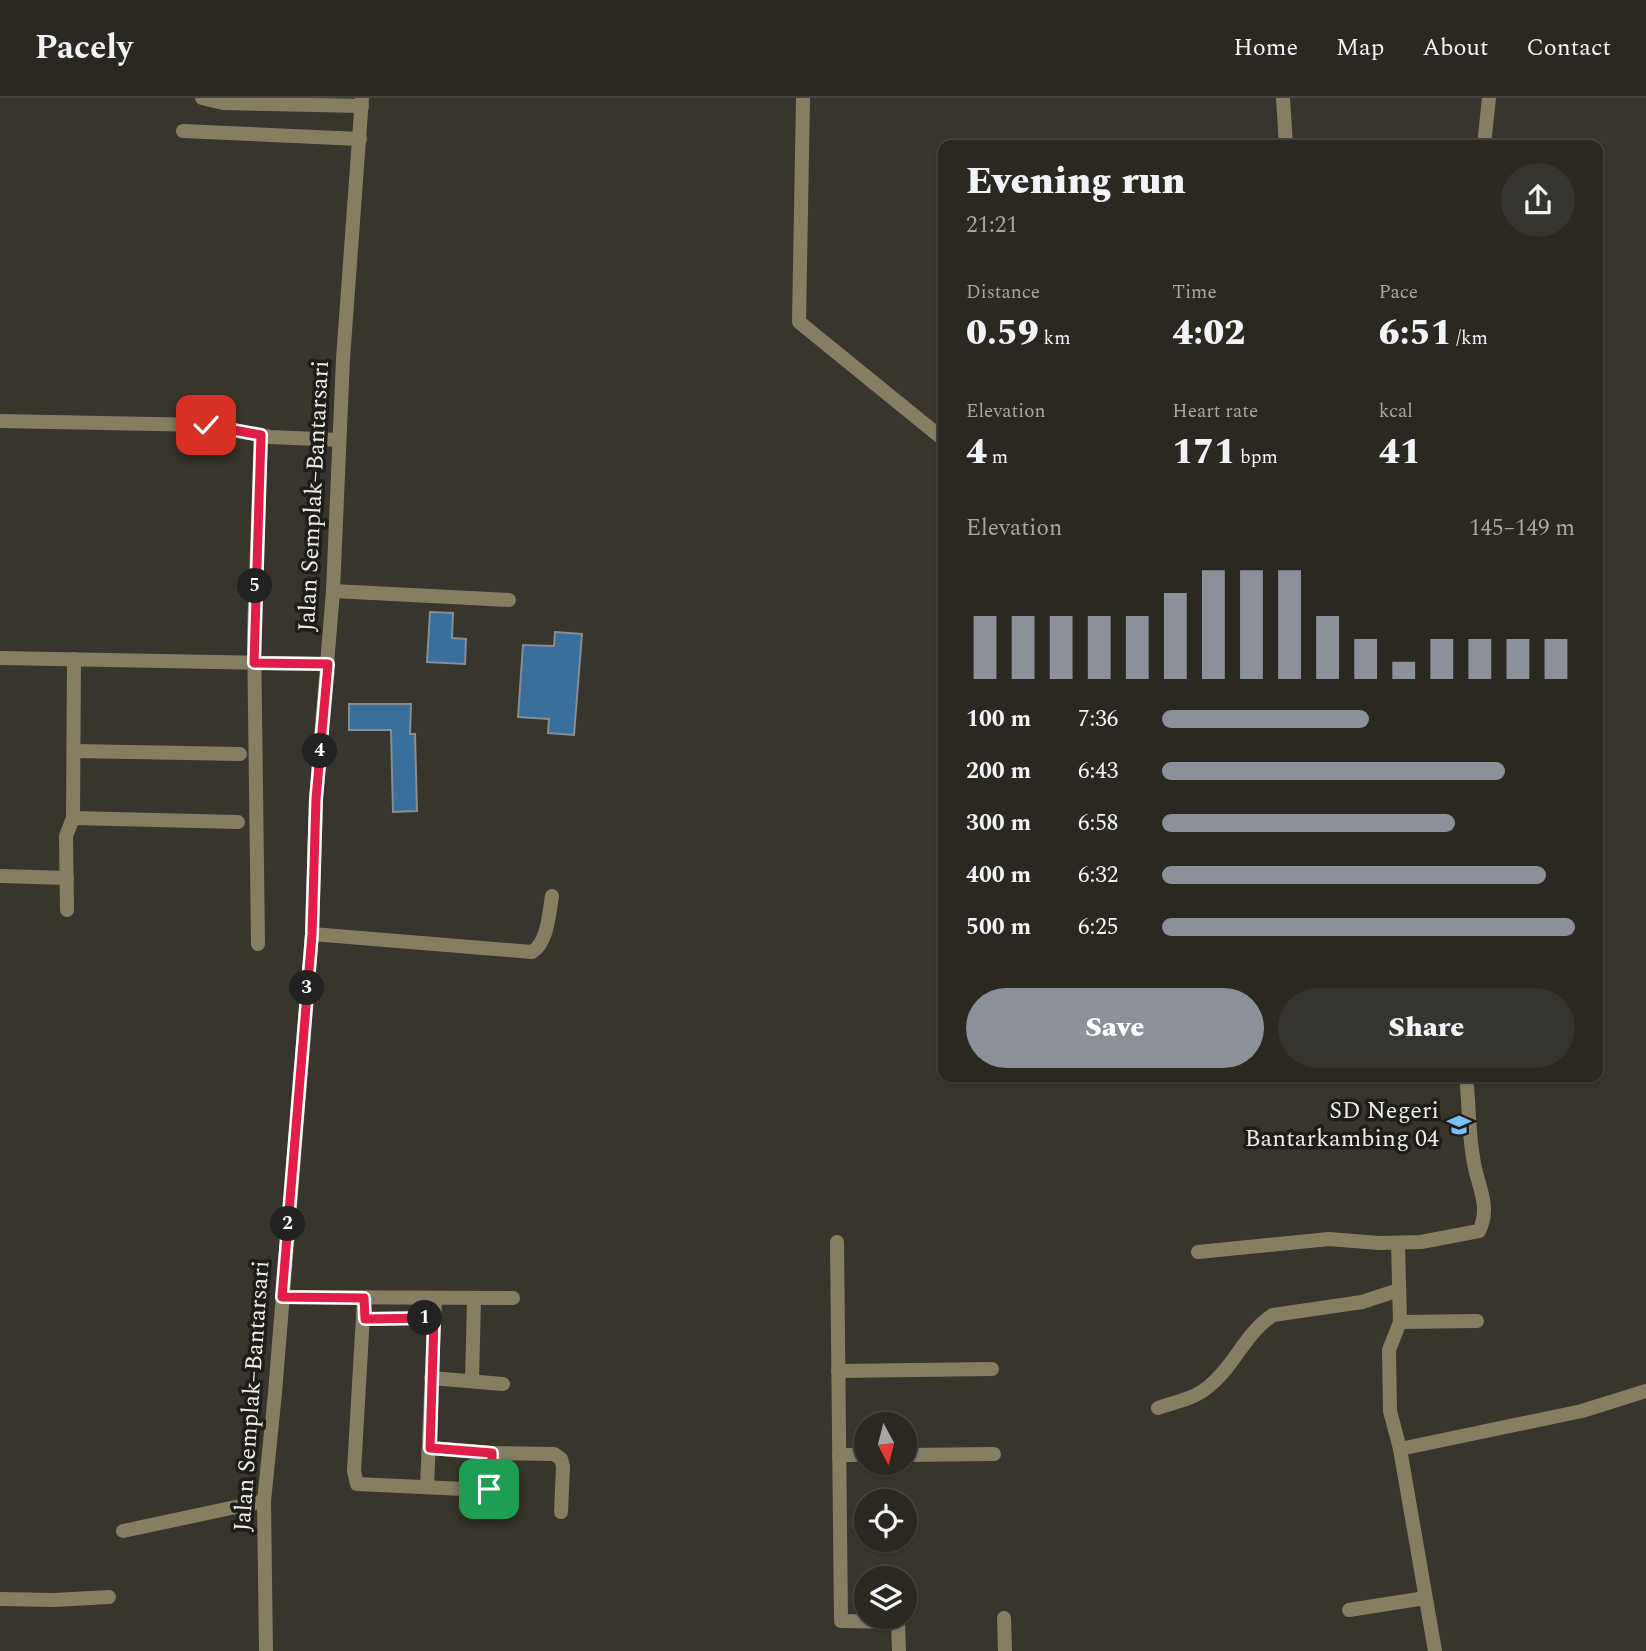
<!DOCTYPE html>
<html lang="en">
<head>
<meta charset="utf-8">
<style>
	:root { --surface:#2a2821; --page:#36342e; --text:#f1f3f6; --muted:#a5a6a5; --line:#46443f; --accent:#8c9099 }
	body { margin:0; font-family:Spectral,serif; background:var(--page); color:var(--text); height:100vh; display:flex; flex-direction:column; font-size:26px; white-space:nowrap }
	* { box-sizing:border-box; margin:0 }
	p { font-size:23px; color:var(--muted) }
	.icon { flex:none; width:38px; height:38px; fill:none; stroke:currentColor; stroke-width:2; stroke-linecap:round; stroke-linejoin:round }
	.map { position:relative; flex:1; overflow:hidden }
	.details { position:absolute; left:938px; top:42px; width:665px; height:942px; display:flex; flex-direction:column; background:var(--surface); border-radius:14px; box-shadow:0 2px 5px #0004,0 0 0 2px var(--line) }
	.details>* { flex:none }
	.needle { width:46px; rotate:173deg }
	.tools { position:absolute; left:854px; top:1314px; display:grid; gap:14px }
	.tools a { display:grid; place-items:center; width:63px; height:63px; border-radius:50%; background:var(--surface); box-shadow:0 2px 5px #0004,0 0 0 2px var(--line); font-size:35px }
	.pin { position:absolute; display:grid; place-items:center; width:60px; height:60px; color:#fff; margin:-30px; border-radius:14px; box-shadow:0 4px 10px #0006 }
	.km { position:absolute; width:35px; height:35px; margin:-18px; border-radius:50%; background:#222; color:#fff; font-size:19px; line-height:35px; text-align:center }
	.round { display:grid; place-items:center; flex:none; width:74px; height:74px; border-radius:37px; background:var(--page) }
	.head { display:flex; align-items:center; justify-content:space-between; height:119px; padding:0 28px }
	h1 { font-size:38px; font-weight:800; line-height:52px }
	.stats { display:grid; grid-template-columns:repeat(3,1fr); gap:10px; height:119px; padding:7px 28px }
	.stats div { display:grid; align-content:center }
	.stats b { font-size:35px; font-weight:800 }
	.stats small { font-size:19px; font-weight:400 }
	.stats p { font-size:19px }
	.chart { height:196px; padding:14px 28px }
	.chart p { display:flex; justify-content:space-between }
	.chart svg { width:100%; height:126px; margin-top:7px; stroke:var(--accent); stroke-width:6 }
	.cta { display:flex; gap:14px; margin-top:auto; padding:14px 28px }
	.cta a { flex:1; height:80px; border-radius:42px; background:var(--accent); color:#fff; font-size:28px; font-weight:800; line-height:80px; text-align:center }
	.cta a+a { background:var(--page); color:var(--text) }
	ul { padding:0 28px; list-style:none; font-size:23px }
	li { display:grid; grid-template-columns:112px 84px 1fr; align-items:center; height:52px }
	li i { height:18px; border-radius:9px; background:var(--accent) }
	header { display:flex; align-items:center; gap:42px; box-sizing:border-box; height:98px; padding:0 35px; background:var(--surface); border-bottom:2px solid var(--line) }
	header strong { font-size:33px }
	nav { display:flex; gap:38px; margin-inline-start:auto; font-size:24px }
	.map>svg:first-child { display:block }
	.building { fill:#396f9c; stroke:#858d95; stroke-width:2 }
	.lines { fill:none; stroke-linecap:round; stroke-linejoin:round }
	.street { stroke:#867e63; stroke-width:14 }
	.route-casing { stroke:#fff; stroke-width:14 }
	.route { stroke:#e11d48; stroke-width:9 }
	.labels { text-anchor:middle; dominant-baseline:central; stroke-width:7; stroke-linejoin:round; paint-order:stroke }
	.street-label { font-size:24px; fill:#edebe5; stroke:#1e1d19 }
	.poi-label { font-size:24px; fill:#edebe5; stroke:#1e1d19; text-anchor:end }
</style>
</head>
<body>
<header>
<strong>Pacely</strong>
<nav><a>Home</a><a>Map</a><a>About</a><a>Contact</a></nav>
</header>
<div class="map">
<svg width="1646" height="1553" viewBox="0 0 1646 1553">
	<rect width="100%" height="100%" fill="#38352c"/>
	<g class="building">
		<path d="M430,514l23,1 -1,25 14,1 -1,25 -38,-2z"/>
		<path d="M555,534l27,2 -8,101 -26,-2 1,-14 -31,-2 5,-72 31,1z"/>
		<path d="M349,606h62l-1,30h5l2,77 -24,1 -2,-82h-42z"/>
	</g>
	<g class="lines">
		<g class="street">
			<path d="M202,0l21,5 139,3"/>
			<path d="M803,0l-4,224 144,117"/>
			<path d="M1283,0l3,47"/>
			<path d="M183,33l177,8"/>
			<path d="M1484,47l5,-47"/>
			<path d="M0,323l206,4 64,12 69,3"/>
			<path d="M333,493l176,9"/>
			<path d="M0,560l328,6"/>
			<path d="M74,561l-1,159 165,4"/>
			<path d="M75,653l165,3"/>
			<path d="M0,778l67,2"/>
			<path d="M67,812l-1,-74 7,-18"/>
			<path d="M312,836l220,18c16,-10 17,-39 20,-56"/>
			<path d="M258,846l-4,-312 7,-197"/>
			<path d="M837,1144l4,379 57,1 1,29"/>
			<path d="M1398,1145l2,79 -11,28 1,61 10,38 35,202"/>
			<path d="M1198,1154l131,-13 50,4 42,-1 58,-11c13,-26 -3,-47 -6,-74 -4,-23 -4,-47 -6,-71"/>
			<path d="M282,1199l231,1"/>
			<path d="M364,1200l-10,173 3,13 128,6 7,-5v-32"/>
			<path d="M365,1221l69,-1"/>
			<path d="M1400,1224l77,-1"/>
			<path d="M838,1273l154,-2"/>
			<path d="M431,1280l72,6"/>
			<path d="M472,1283l2,-82"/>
			<path d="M1158,1310c17,-6 36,-9 50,-21 26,-20 37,-54 65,-72l89,-13 37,-12"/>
			<path d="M430,1350l62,5 62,1 7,5 2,7 -2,46"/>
			<path d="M1400,1351l182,-38 64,-20"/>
			<path d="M839,1357h27"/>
			<path d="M905,1357l89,-1"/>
			<path d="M427,1389l8,-188"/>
			<path d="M123,1433l141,-30"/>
			<path d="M0,1501l54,1 55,-3"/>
			<path d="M1349,1512l76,-12"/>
			<path d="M1004,1520l1,33"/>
			<path d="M266,1553l-2,-150 11,-108 37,-459 4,-135 17,-208 10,-232 19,-261"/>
		</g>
	</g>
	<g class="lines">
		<g class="route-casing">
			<path id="route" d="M206,327l55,10 -7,228 74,1 -12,135 -4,135 -30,363 82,1 1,21 69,-1 -4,130 62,5v32l-3,4"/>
		</g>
		<use href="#route" class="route"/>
	</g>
	<defs>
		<g id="school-bare" transform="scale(1.89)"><path d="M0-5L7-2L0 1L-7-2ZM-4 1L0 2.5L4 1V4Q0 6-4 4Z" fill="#7bbef8" stroke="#1e1d19" stroke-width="2.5" paint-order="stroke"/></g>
	</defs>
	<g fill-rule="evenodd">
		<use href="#school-bare" x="1459" y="1027"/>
	</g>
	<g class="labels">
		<g class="street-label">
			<text transform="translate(314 398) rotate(-87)">Jalan Semplak–Bantarsari</text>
			<text transform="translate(252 1298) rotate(-86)">Jalan Semplak–Bantarsari</text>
		</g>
		<g class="poi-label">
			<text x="1439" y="1013">SD Negeri<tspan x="1439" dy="28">Bantarkambing 04</tspan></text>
		</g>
	</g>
</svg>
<div class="tools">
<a><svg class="needle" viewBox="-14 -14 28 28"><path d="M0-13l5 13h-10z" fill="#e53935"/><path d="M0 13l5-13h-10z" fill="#a5a6a5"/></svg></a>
<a><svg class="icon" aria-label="locate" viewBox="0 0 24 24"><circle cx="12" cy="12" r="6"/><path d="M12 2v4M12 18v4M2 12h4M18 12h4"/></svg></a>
<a><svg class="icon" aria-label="layers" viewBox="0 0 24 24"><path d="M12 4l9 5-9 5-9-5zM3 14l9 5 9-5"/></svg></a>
</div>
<div class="pin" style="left:489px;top:1391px;background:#1e9e55"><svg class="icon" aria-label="arrive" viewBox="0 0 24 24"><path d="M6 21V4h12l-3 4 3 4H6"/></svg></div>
<div class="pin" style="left:206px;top:327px;background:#d93025"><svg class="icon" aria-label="check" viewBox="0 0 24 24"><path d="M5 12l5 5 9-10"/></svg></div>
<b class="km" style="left:425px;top:1220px">1</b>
<b class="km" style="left:288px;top:1126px">2</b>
<b class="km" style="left:307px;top:890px">3</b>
<b class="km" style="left:320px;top:653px">4</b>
<b class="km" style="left:255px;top:488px">5</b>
<section class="details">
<div class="head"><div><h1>Evening run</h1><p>21:21</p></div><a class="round"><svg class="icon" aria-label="share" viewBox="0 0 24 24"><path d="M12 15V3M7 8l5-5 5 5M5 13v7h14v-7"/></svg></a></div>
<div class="stats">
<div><p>Distance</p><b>0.59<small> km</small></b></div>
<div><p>Time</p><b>4:02</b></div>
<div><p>Pace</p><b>6:51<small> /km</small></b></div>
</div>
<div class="stats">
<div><p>Elevation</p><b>4<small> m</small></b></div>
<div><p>Heart rate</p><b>171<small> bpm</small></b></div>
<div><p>kcal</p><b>41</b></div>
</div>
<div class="chart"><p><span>Elevation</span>145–149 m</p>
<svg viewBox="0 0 160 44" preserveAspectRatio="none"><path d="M5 44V22M15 44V22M25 44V22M35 44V22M45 44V22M55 44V14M65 44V6M75 44V6M85 44V6M95 44V22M105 44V30M115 44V38M125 44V30M135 44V30M145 44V30M155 44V30"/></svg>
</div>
<ul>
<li><b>100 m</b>7:36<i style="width:50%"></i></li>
<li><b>200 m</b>6:43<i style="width:83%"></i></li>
<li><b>300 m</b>6:58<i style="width:71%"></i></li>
<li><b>400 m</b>6:32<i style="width:93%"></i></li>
<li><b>500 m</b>6:25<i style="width:100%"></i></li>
</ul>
<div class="cta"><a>Save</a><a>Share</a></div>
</section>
</div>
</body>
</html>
